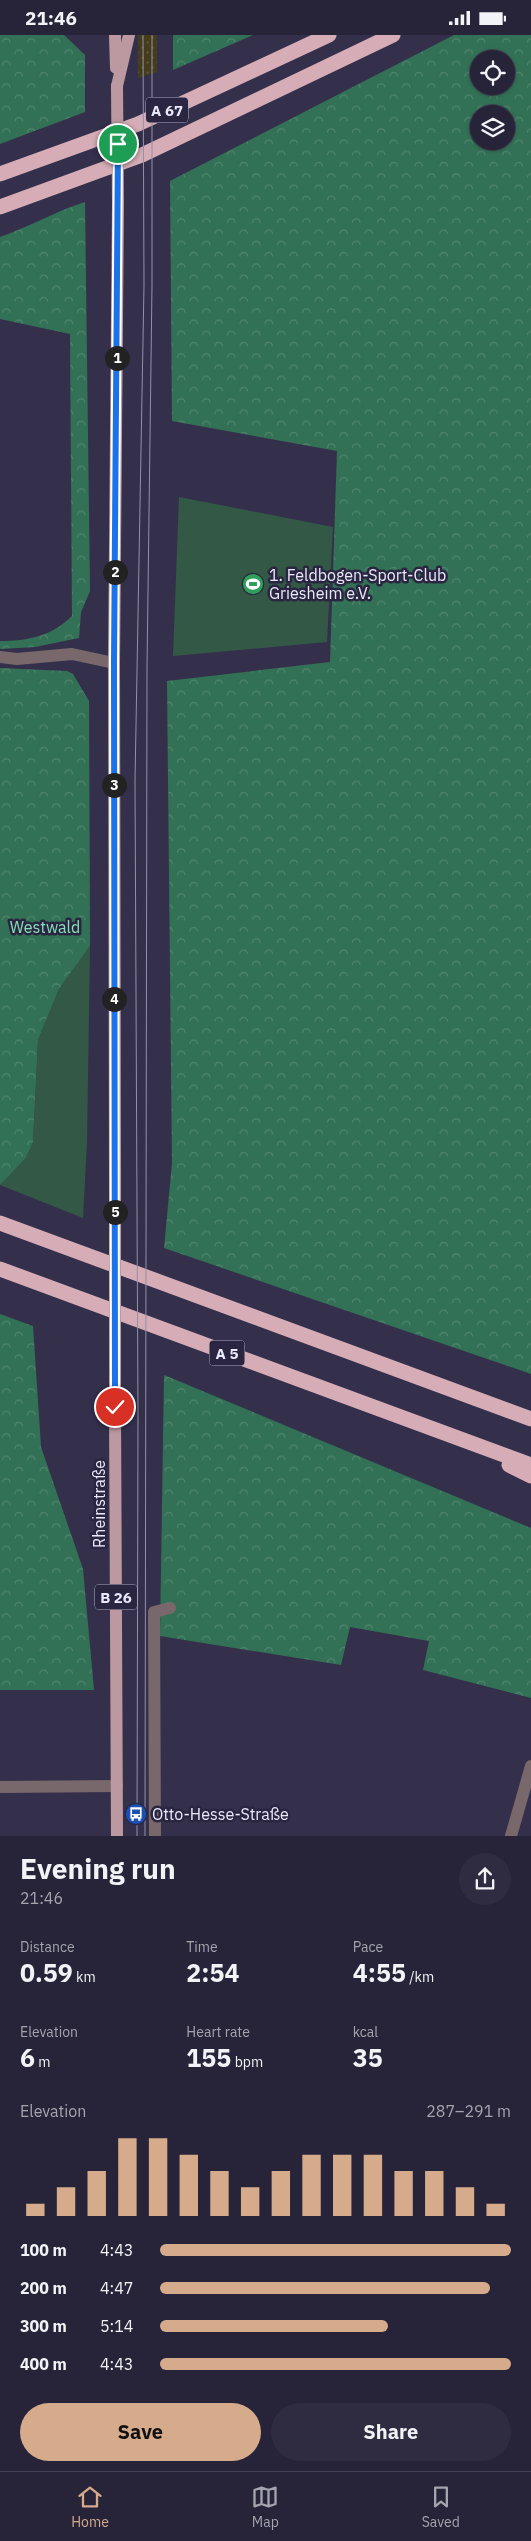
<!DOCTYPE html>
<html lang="en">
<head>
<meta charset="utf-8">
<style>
	:root { --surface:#272439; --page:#2f2c41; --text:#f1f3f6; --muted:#a4a4ae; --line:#434153; --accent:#d6ab8b }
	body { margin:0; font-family:"IBM Plex Sans",sans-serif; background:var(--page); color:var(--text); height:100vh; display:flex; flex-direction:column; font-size:19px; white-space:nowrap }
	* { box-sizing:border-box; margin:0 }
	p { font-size:16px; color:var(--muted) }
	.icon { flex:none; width:28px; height:28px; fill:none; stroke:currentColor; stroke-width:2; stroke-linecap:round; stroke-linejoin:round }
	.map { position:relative; height:1801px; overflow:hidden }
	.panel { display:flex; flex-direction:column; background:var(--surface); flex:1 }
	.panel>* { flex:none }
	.buttons { position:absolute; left:470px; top:15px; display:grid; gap:10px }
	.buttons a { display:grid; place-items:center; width:45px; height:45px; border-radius:50%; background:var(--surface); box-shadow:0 1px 4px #0004,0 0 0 1px var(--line); font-size:25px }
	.pin { position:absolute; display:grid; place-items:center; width:42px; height:42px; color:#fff; margin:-21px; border:2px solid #fff; border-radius:50%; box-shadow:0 1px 5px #0007 }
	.km { position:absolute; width:25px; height:25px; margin:-12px; border-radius:50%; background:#222; color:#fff; font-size:14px; line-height:25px; text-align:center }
	.round { display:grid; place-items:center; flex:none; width:52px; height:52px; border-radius:26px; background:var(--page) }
	.headline { display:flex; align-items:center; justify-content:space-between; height:85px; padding:0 20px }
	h1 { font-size:28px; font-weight:700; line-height:38px }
	.stats { display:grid; grid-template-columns:repeat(3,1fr); gap:8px; height:85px; padding:5px 20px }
	.stats div { display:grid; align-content:center }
	.stats b { font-size:25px; font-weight:700 }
	.stats small { font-size:14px; font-weight:400 }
	.stats p { font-size:14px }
	.chart { height:140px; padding:10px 20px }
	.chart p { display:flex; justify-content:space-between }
	.chart svg { width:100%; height:90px; margin-top:5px; stroke:var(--accent); stroke-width:6 }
	.button { display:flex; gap:10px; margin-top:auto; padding:10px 20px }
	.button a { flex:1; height:58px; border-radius:30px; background:var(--accent); color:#111; font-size:20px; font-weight:700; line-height:58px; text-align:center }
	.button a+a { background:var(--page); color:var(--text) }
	ul { padding:0 20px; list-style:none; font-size:16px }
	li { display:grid; grid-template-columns:80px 60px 1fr; align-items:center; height:38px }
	li i { height:12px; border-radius:6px; background:var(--accent) }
	.status { display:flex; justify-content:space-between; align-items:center; height:35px; padding:0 25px; background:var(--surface); direction:ltr }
	.status svg { height:14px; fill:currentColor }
	.tab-bar { display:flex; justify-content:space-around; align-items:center; height:70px; border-top:1px solid var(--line); background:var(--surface); font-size:14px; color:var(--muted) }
	.tab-bar a { display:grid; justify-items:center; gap:2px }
	.tab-bar .selected { color:var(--accent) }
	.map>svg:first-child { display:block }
	.green { fill:#335846 }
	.forest { fill:url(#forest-crowns); fill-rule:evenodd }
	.sand { fill:url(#sand-dots) }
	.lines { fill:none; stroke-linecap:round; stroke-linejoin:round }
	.minor { stroke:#79686b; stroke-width:12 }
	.major { stroke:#bc99a1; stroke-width:12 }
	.highway { stroke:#d6adb6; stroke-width:15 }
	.tram { stroke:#9390a7; stroke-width:1 }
	.major-bridge { stroke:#bc99a1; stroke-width:12 }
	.route-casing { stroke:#fff; stroke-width:10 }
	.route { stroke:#1a73e8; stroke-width:6 }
	.labels { text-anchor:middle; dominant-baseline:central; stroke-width:5; stroke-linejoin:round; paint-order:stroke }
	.shield { fill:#2a2641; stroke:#b0aec3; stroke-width:1 }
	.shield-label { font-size:15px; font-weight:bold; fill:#eae8fb }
	.poi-label { font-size:16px; fill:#eae8fb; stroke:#2a2641; text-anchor:start }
	.park-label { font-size:16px; fill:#84e2b5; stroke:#2a2641 }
	.street-label { font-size:16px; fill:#eae8fb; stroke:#2a2641 }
</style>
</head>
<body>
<div class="status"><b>21:46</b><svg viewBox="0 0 49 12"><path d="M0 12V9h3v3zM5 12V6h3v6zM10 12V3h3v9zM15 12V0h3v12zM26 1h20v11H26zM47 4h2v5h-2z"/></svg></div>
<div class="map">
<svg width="531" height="1801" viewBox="0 0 531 1801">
	<defs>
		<pattern id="forest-crowns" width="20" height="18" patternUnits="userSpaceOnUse" patternTransform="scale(1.25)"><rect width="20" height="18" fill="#327155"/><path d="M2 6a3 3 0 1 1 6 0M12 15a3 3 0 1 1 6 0" fill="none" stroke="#50856e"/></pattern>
		<pattern id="sand-dots" width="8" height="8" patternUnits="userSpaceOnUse" patternTransform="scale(1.25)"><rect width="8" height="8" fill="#453c1c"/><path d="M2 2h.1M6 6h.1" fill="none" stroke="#60583e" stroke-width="1.8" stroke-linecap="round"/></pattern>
	</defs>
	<rect width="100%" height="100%" fill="#34304c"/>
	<g class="green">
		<path d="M179,462l154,30 -6,115 -154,14z"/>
		<path d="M90,911l-3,196 -4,76 -83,-33 26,-27 7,-16 5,-102 21,-51z"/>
	</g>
	<g class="forest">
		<path d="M0,0h64l21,20v57l-85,32z"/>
		<path d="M173,0h80l-80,35z"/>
		<path d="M454,0h77v1339l-367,-126 8,-85 -5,-482 163,-19 7,-211 -165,-30 -2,-240zM479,24h27v27h-27zM479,79h27v27h-27z"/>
		<path d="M85,167l5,389 -9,21 -2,26 -44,9 -35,2v-8c28,0 52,-5 72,-25l-2,-282 -70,-15v-82c29,-10 56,-26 85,-35z"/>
		<path d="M0,633l67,3 6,3 16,27 1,245 -31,43 -21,51 -5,102 -7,16 -26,27z"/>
		<path d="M0,1279l33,12 8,121 42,122 11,121h-94z"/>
		<path d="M164,1340l367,153v170l-108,-28 6,-29 -79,-14 -9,38 -181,-29z"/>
	</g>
	<path class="sand" d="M138,0h19v37l-19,6z"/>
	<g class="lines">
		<g class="minor">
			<path d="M0,622l17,2 55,-5 42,9"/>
			<path d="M0,1752l117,-1"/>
			<path d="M155,1801l-1,-224 16,-4"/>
			<path d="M511,1801l20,-70"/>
		</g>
		<g class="major">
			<path d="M115,0l1,33"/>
			<path d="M117,51l12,-51"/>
			<path d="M115,1136l-1,-508 4,-460"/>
			<path d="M115,1372l2,429"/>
		</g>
		<g class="highway">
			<path d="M0,139l138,-50 191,-89"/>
			<path d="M0,172l142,-52 251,-120"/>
			<path d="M0,1188l531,196"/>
			<path d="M0,1234l531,196"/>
			<path d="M509,1430l22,11"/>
		</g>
		<g class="tram">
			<path d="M137,1801l1,-421 -3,-634 9,-496 -1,-250"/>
			<path d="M145,1801l2,-1168 5,-383v-250"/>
		</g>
		<g class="major-bridge">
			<path d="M117,51l1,117"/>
			<path d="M115,1136v236"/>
		</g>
	</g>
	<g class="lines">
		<g class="route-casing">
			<path id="route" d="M115,1372l-1,-744 4,-519"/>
		</g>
		<use href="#route" class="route"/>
	</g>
	<defs>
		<g id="stadium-disc" transform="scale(1.125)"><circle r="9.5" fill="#2e9e5b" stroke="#2a2641"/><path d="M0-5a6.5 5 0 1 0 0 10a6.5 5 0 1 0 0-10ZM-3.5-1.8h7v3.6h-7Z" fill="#fff"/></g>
		<g id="bus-disc" transform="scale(1.125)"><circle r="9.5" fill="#1a4fb4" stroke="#2a2641"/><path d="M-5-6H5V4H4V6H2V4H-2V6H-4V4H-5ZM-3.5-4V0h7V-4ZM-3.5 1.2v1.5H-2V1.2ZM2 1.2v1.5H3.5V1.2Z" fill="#fff"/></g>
	</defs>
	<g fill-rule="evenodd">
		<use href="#stadium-disc" x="253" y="549"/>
		<use href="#bus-disc" x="136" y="1779"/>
	</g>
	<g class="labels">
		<g class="shield">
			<rect x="146" y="62.5" width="42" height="25" rx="4"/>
			<rect x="209.5" y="1305.5" width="35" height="25" rx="4"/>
			<rect x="95" y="1549.5" width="42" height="25" rx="4"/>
		</g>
		<g class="shield-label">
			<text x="167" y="75">A 67</text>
			<text x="227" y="1318">A 5</text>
			<text x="116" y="1562">B 26</text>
		</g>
		<g class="poi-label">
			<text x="269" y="540">1. Feldbogen-Sport-Club<tspan x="269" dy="18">Griesheim e.V.</tspan></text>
			<text x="152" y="1779">Otto-Hesse-Straße</text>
		</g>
		<g class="park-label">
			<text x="45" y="892">Westwald</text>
		</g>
		<g class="street-label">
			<text transform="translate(99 1469) rotate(-90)">Rheinstraße</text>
		</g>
	</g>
</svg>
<div class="buttons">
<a><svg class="icon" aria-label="locate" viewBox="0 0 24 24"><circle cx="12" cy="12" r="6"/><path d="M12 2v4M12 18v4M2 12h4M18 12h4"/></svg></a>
<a><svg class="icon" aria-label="layers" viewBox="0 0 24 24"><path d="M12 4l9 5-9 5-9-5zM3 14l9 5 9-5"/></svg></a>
</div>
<div class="pin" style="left:118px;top:109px;background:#1e9e55"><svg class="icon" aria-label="arrive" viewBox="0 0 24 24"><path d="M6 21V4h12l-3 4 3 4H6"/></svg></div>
<div class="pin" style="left:115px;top:1372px;background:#d93025"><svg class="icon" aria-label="check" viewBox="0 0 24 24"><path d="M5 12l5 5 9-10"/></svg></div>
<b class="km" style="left:117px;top:323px">1</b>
<b class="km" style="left:115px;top:537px">2</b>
<b class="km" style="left:114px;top:750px">3</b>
<b class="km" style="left:114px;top:964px">4</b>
<b class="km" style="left:115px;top:1177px">5</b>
</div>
<section class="panel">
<div class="headline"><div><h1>Evening run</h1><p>21:46</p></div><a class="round"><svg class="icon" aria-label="share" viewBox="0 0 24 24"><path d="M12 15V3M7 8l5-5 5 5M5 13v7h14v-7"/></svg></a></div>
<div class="stats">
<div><p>Distance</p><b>0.59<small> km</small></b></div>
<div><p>Time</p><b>2:54</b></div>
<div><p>Pace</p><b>4:55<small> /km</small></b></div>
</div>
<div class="stats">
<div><p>Elevation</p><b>6<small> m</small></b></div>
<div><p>Heart rate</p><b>155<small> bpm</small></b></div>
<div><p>kcal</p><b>35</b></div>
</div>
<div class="chart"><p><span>Elevation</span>287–291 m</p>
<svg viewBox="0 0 160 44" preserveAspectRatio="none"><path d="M5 44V38M15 44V30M25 44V22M35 44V6M45 44V6M55 44V14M65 44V22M75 44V30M85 44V22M95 44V14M105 44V14M115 44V14M125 44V22M135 44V22M145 44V30M155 44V38"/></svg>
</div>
<ul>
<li><b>100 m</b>4:43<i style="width:100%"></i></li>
<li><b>200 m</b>4:47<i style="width:94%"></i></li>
<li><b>300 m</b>5:14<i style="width:65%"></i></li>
<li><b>400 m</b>4:43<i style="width:100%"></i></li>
</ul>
<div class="button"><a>Save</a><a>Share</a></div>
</section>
<nav class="tab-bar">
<a class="selected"><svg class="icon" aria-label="home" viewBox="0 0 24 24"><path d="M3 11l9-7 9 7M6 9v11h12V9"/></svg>Home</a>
<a><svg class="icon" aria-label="map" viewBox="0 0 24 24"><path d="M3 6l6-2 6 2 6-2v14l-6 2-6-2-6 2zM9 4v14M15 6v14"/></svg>Map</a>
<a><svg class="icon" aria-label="saved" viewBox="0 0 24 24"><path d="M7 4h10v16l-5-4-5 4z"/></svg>Saved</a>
</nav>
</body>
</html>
